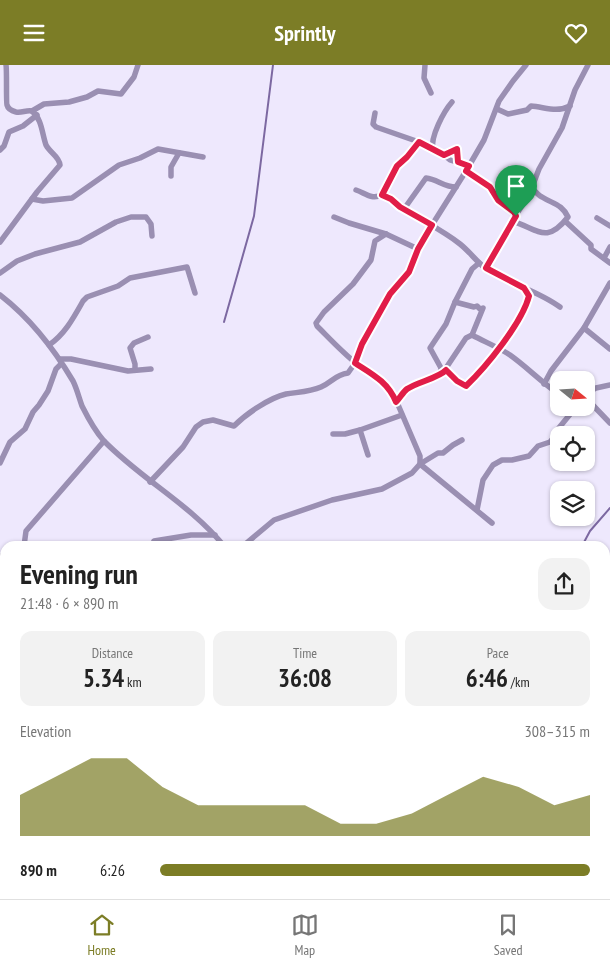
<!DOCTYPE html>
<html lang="en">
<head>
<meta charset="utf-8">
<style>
	:root { --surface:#fff; --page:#f2f2f2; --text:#222; --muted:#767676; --line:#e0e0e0; --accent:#7c7d26 }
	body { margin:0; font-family:"PT Sans Narrow",sans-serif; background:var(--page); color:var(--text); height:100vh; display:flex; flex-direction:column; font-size:19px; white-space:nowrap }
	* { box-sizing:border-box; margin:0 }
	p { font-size:16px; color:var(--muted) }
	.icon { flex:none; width:28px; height:28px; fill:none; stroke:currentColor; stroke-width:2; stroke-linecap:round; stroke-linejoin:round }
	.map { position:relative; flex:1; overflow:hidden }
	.panel { position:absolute; left:0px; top:476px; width:610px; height:359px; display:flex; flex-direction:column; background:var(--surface); border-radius:15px 15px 0 0; box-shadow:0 1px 4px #0004 }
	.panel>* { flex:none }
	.needle { width:32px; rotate:108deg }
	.fabs { position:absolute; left:550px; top:306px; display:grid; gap:10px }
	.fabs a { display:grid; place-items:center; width:45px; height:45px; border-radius:10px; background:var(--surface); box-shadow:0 1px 4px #0004; font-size:25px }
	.pin { position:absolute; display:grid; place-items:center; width:42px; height:42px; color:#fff; margin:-51px -21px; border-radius:50% 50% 50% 0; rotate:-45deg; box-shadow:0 0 5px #0007 }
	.pin .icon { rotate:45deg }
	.round { display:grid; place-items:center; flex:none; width:52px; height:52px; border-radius:15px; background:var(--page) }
	.summary { display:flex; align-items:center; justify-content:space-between; height:85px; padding:0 20px }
	h1 { font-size:28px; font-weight:600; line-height:38px }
	.stats { display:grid; grid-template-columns:repeat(3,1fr); gap:8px; height:85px; padding:5px 20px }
	.stats div { display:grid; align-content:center; border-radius:12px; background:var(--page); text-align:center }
	.stats b { font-size:25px; font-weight:600 }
	.stats small { font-size:14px; font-weight:400 }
	.stats p { font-size:14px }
	.chart { height:140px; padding:10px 20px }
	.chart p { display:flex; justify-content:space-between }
	.chart svg { width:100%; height:90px; margin-top:5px; fill:var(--accent); opacity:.7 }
	ul { padding:0 20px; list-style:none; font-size:16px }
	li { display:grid; grid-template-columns:80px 60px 1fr; align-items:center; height:38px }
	li i { height:12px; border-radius:6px; background:var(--accent) }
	header { display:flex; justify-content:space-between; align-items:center; height:65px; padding:0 20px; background:var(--accent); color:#fff; font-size:22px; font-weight:600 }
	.tab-bar { display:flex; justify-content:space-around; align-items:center; height:70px; border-top:1px solid var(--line); background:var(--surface); font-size:14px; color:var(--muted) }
	.tab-bar a { display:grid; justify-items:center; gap:2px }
	.tab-bar .selected { color:var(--accent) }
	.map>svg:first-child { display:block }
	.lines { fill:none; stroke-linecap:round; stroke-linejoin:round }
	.stream { stroke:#7c68a1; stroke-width:2 }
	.street { stroke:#9a8fb2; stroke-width:5.5 }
	.route-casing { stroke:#fff; stroke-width:10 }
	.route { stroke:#e11d48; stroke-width:6 }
</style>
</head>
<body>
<header><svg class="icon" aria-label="menu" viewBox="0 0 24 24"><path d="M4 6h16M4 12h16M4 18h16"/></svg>Sprintly<svg class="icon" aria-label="heart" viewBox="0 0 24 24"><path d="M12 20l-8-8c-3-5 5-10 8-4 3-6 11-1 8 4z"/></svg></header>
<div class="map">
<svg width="610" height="834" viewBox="0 0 610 834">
	<rect width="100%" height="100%" fill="#eee8fd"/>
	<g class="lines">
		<g class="stream">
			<path d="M224,257l30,-106 19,-151"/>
			<path d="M582,481l8,-15 20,-23"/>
			<path d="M0,816h5"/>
			<path d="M238,830l7,4"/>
			<path d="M453,834l3,-4"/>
		</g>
		<g class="street">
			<path d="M425,0l-1,13 7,15"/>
			<path d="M497,44l11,5 19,-4 4,-4c14,1 25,7 39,0"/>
			<path d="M32,46l12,-7 25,-2 18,-5 11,-6 23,3 13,-17 4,-12"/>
			<path d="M375,48l-2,11 3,3 43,15 25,13 6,5 19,6"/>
			<path d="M433,84c-3,-12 11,-38 19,-47"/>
			<path d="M0,85l4,-4 5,-14 14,-6 14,-11"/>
			<path d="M444,90l13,-6 1,13"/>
			<path d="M466,106l24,16 8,13 16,12 2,4"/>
			<path d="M171,111v-9l8,-14"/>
			<path d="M356,125c9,3 15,10 26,5 7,3 12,8 19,12 19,13 40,22 59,37 9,7 16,17 25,24 24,16 52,22 75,39"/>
			<path d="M382,130l15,-29 10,-9 12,-15"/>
			<path d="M32,134l11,2 29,-3 47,-33 21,-7 18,-9 45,8"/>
			<path d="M404,144l22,-31c11,1 18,9 30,9"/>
			<path d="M334,152l15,6 37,11 32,15"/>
			<path d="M597,153l13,8"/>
			<path d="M512,156l17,-26 10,-26 23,-41 13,-38 13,-25"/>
			<path d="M565,156l26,24v4l19,14"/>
			<path d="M386,169l-11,7 -4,19 -18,24 -29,28 -8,11 1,3c13,13 26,27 40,38 13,10 27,16 36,29l27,63v8l72,59"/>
			<path d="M0,177l37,-50 23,-27c-1,-9 -10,-12 -14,-20 -4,-11 -4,-26 -14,-34 -6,-1 -10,2 -16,1 -4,-1 -8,-3 -9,-7 -1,-2 0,-35 -1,-40"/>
			<path d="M604,193l6,-11"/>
			<path d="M486,203l26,-47c26,8 34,24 56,-4 -6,-13 -15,-13 -26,-20 -4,-2 -7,-6 -10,-9"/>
			<path d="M0,208l17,-12 18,-7 45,-12 36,-20 15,-5h15l5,7 1,12"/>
			<path d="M0,230c30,23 54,54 73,86 4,8 6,17 9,25 6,12 13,25 22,35 37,38 87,64 120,105"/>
			<path d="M584,263l26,21"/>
			<path d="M472,270c13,7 26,12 38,20 17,12 31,27 49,39"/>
			<path d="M49,280c16,-11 25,-28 34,-44l4,-4 31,-11 12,-8 57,-11 8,26"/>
			<path d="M60,294h11l57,12 23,-2"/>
			<path d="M135,305v-6l-5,-16 4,-5 14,-6"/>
			<path d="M446,305l11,11 9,5c24,-23 42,-51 60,-79l3,-11 -4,-6"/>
			<path d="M440,309l1,-6 -11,-20 16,-24 9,-22 17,-33 7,-6"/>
			<path d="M544,319l7,-13 33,-43 26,-45"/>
			<path d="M586,329l10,-6 14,-3"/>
			<path d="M586,333l24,25"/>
			<path d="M396,337l10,-12 20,-11 16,-5 24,-36 6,-3 11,-27 -3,1 -3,-3 -3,1 -19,-5"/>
			<path d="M333,369h12l15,-4"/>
			<path d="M368,390l-8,-25 42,-15"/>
			<path d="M0,398l10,-21 15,-13 8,-17 6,-7 9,-14 8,-22 5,-5"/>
			<path d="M150,417l33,-35 13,-20 7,-5 10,-2 21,6c12,-12 35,-28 52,-32 12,-2 24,-2 35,-7 11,-5 14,-12 27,-14l7,-10 7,-19 28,-50 19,-22 9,-23 14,-24 34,-54 18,-31 15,-39 14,-20 13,-16"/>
			<path d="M477,445l6,-30 10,-15 9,-5h10l17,-4 9,-10 12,-4 5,-6 3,-7 18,-22"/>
			<path d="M24,481l2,-15 78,-90"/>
			<path d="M157,481l-3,-5 37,-6h24"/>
			<path d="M243,481l31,-26 58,-20 50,-11 30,-16 8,-9 18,-11h5l10,-8 9,-5"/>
			<path d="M0,491l5,1"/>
			<path d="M607,545l3,1"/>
			<path d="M0,596l5,-4"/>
			<path d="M0,630l5,6"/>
			<path d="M0,671l5,12"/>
			<path d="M0,688l5,-2"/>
			<path d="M494,830l3,4"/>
			<path d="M217,834l6,-4"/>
			<path d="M588,834l2,-4"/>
		</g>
	</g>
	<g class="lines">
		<g class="route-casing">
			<path id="route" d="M419,77l25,13 13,-6 1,13 11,4 -3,5 24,16 8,13 16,12 2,4 -30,52 38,20 5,8c-7,27 -43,71 -63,90l-9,-5 -11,-11c-7,8 -29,12 -39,19 -4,3 -7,9 -11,13 -8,-20 -24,-28 -41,-39l7,-19 28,-50 19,-22 9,-23 14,-24 -32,-18 -9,-8 -9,-4 15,-29 10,-9z"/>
		</g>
		<use href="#route" class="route"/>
	</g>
</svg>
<div class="fabs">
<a><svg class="needle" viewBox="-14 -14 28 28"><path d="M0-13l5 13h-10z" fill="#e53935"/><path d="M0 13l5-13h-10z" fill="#767676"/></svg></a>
<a><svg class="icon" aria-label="locate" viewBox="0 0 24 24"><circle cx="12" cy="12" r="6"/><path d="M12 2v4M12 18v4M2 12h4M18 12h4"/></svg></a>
<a><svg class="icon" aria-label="layers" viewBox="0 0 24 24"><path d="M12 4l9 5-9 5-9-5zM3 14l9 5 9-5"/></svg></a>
</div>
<div class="pin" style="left:516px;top:151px;background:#1e9e55"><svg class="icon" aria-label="arrive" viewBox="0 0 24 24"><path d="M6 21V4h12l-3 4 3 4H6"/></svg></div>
<section class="panel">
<div class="summary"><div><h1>Evening run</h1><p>21:48 · 6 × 890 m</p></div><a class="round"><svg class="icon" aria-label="share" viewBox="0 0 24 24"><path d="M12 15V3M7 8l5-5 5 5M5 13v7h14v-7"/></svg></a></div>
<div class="stats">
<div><p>Distance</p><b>5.34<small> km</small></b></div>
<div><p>Time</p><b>36:08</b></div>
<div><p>Pace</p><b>6:46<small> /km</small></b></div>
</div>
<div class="chart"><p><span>Elevation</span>308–315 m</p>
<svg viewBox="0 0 160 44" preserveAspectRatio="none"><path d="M0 44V24L10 15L20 6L30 6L40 20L50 29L60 29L70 29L80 29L90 38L100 38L110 33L120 24L130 15L140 20L150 29L160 24V44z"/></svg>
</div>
<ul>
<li><b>890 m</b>6:26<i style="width:100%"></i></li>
</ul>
</section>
</div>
<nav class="tab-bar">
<a class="selected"><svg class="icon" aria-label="home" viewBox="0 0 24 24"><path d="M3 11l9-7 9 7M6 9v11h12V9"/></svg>Home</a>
<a><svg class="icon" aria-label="map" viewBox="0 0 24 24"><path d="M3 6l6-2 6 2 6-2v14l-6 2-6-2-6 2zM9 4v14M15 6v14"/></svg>Map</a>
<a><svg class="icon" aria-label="saved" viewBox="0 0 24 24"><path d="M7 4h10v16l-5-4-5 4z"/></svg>Saved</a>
</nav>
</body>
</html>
